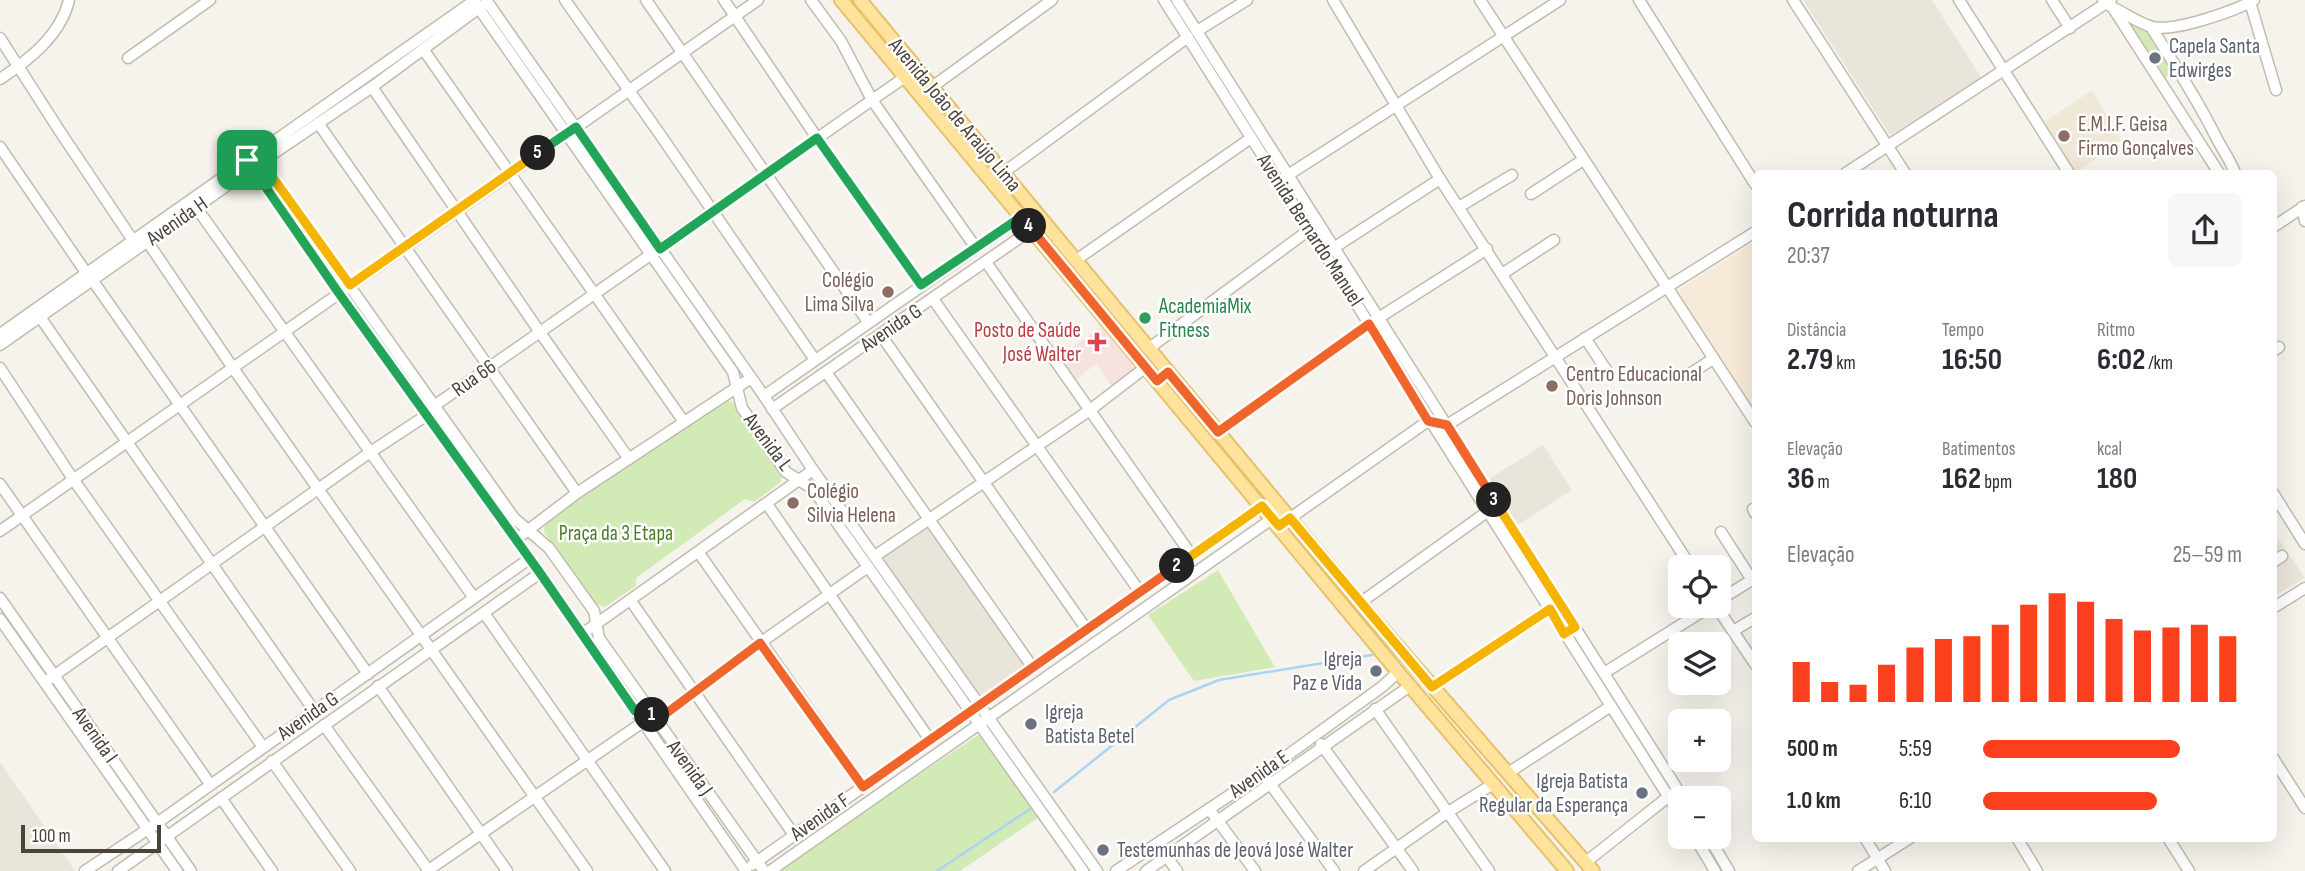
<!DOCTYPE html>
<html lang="pt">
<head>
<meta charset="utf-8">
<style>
	:root { --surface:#fff; --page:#f7f7f7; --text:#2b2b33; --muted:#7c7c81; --accent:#fc3f1d }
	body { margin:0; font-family:"Sofia Sans Condensed",sans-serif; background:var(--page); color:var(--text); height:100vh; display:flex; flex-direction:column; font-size:26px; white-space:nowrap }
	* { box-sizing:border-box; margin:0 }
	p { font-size:23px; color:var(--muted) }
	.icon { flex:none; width:38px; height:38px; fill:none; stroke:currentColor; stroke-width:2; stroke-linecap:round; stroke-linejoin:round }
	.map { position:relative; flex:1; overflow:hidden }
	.drawer { position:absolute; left:1752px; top:170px; width:525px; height:672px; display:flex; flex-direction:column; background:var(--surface); border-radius:10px; box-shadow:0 7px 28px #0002 }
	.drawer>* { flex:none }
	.controls { position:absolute; left:1668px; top:555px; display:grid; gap:14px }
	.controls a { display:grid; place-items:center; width:63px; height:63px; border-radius:10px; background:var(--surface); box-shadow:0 7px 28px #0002; font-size:35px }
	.scale { position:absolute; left:21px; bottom:18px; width:140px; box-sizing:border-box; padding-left:7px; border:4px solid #4b4439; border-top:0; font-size:19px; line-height:24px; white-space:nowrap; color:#4b4439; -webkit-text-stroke:5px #fff; paint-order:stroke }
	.pin { position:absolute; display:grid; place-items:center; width:60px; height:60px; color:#fff; margin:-30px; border-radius:14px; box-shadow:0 4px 10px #0006 }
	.km { position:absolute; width:35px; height:35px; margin:-18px; border-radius:50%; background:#222; color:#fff; font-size:19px; line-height:35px; text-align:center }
	.round { display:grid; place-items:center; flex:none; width:74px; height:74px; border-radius:10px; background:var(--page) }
	.overview { display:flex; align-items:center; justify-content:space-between; height:119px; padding:0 35px }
	h1 { font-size:38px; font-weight:700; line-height:52px }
	.stats { display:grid; grid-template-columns:repeat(3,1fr); gap:10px; height:119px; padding:7px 35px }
	.stats div { display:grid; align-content:center }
	.stats b { font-size:30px; font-weight:700 }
	.stats small { font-size:19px; font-weight:400 }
	.stats p { font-size:19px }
	.chart { height:196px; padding:14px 35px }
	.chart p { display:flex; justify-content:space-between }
	.chart svg { width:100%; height:126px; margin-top:7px; stroke:var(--accent); stroke-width:6 }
	ul { padding:0 35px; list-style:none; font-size:23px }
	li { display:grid; grid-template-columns:112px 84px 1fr; align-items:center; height:52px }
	li i { height:18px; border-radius:9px; background:var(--accent) }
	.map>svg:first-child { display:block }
	.residential { fill:#eae5da }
	.commercial { fill:#f7ead8 }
	.education { fill:#efe8d6 }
	.medical { fill:#f6e3e0 }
	.green { fill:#d2eab5 }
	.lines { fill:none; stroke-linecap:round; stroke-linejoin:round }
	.stream { stroke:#a9d4f2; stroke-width:2.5 }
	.minor-casing { stroke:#c2bbae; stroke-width:13 }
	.major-casing { stroke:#e6c16a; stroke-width:16 }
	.minor { stroke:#fff; stroke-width:10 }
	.major { stroke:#ffe39c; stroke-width:12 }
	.split-1-casing { stroke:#fff; stroke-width:14 }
	.split-2-casing { stroke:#fff; stroke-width:14 }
	.split-3-casing { stroke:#fff; stroke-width:14 }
	.split-4-casing { stroke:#fff; stroke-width:14 }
	.split-5-casing { stroke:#fff; stroke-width:14 }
	.split-6-casing { stroke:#fff; stroke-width:14 }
	.split-1 { stroke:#22a559; stroke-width:9 }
	.split-2 { stroke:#f0652b; stroke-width:9 }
	.split-3 { stroke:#f5b400; stroke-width:9 }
	.split-4 { stroke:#f0652b; stroke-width:9 }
	.split-5 { stroke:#22a559; stroke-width:9 }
	.split-6 { stroke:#f5b400; stroke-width:9 }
	.worship-dot { fill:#6b7280; stroke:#fff; stroke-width:2.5 }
	.education-dot { fill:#8d6e63; stroke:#fff; stroke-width:2.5 }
	.leisure-dot { fill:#2e9e5b; stroke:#fff; stroke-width:2.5 }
	.health-dot { fill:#e0444e; stroke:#fff; stroke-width:2.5 }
	.labels { text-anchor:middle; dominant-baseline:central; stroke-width:5; stroke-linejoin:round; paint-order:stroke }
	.worship-label { font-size:21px; fill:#5b616d; stroke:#fff; text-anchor:start }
	.street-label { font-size:21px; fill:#4b4439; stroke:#fff }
	.education-label { font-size:21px; fill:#785e54; stroke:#fff; text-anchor:start }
	.leisure-label { font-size:21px; fill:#27864d; stroke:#fff; text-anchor:start }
	.health-label { font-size:21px; fill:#be3a42; stroke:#fff; text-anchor:end }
	.park-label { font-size:21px; fill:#4a7f2a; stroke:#fff }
</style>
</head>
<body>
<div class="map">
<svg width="2305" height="871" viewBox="0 0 2305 871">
	<rect width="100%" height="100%" fill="#f6f3ec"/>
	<g class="residential">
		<path d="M1803,0h129l50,79 -92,56z"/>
		<path d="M1543,445l29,45 -54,35 -29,-46z"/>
		<path d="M929,518l104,150 -53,37 -102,-145z"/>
		<path d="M2273,531l32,47 -32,19z"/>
		<path d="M0,762l75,109h-75z"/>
	</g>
	<path class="commercial" d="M1755,242v173l-81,-122z"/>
	<path class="education" d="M2092,90l29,49 -45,34 -31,-51z"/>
	<path class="medical" d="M1101,327l34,40v4l-23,16 -16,-23 -22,17 -17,-23z"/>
	<g class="green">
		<path d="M2133,24l17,5 26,42 -12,8 -33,-51z"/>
		<path d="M724,400l9,2 49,70 -1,10 -27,20 -9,-3 -109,79v8l-31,21 -9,-3 -52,-72 1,-10z"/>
		<path d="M1218,570l57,97 -81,14 -46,-66z"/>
		<path d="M980,734l58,84 -78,53h-185z"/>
	</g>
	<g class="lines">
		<g class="stream">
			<path d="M1054,792l115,-92 50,-20 153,-25"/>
			<path d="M937,871l93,-62"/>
		</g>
		<g class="minor-casing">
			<g id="minor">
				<path d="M473,0l260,372 9,36 44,64 27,17 270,382"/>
				<path d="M486,0l278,396 49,74 284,401"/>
				<path d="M565,0l94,133 156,227"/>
				<path d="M646,0l222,322"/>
				<path d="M724,0l93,138 104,147"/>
				<path d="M811,0l30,41 31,59 104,148"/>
				<path d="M1164,0l516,815"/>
				<path d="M1177,0l506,798"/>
				<path d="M1333,0l107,179 251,388"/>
				<path d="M1480,0l275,422"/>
				<path d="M1639,0l116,184"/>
				<path d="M1793,0l112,173"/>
				<path d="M1959,0l110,173"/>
				<path d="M2052,0l18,28"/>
				<path d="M2103,0l10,8 106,165"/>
				<path d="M2250,2l26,88"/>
				<path d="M2114,8c12,6 26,16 39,19 22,5 81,-16 101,-27"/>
				<path d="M2151,27c22,35 45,70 64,108 6,13 15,24 20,38"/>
				<path d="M1197,31l50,-31"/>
				<path d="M0,38l59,92 75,112"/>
				<path d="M423,49l261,373"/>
				<path d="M128,58l82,-58"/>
				<path d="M0,79c29,-19 61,-44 69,-79"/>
				<path d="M372,87l167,244 90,128"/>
				<path d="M932,87l120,-87"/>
				<path d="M318,123l259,370"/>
				<path d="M0,147l87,127"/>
				<path d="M256,154l258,364 35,30 45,63 5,27 165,233"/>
				<path d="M247,160l91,132 202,281 206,298"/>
				<path d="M1003,173l185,-136"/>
				<path d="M1846,173l265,-173"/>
				<path d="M1285,177l275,-177"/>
				<path d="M1531,194l52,-34"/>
				<path d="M196,207l278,391"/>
				<path d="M1459,207l53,-32"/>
				<path d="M2302,207l3,14"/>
				<path d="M2273,227l32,-21"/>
				<path d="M147,241l86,127 354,503"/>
				<path d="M1335,247l105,-68"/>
				<path d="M1076,260l175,-122"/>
				<path d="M986,262l206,294"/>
				<path d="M1502,274l52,-34"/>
				<path d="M93,281l275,393"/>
				<path d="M933,299l207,293"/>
				<path d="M40,317l275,395"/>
				<path d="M0,334l475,-334"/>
				<path d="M881,335l206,295"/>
				<path d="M1585,338l22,33"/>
				<path d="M0,345l252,-177 120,-81 111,-82"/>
				<path d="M1148,349l161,-119"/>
				<path d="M2273,351l6,-4"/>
				<path d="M0,368l73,111 190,268"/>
				<path d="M826,372l207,296"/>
				<path d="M1685,377l28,-18"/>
				<path d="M764,396l261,-182"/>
				<path d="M772,409l272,-188"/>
				<path d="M1218,432l151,-108 118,-75"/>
				<path d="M0,484l210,300"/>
				<path d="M2273,493l32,51"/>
				<path d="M767,504l163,236"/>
				<path d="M1753,509l2,4"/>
				<path d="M1279,526l149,-105 19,4 308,-193"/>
				<path d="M0,531l758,-531"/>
				<path d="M1721,532l31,48"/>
				<path d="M523,534l54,-41 174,-115"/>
				<path d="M699,553l164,234"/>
				<path d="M875,556l215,-146 56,-43"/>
				<path d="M2273,562l9,-6"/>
				<path d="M0,598l191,273"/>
				<path d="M631,601l163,234"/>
				<path d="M1718,601l37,-23"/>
				<path d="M1360,603l131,-94"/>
				<path d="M1716,606l39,58"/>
				<path d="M2273,608l32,-20"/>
				<path d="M484,613l181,258"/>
				<path d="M0,619l177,252"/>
				<path d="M1733,631l22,-13"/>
				<path d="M582,634l231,-164"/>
				<path d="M1604,673l107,-67"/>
				<path d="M45,682l324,-229 58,-38 7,-9 471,-329"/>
				<path d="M378,686l129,185"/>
				<path d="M1432,687l118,-78"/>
				<path d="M1375,709l114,162"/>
				<path d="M656,721l104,-78 108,-76"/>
				<path d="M324,725l105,146"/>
				<path d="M1321,744l92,127"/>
				<path d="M2273,758l32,50"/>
				<path d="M272,761l78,110"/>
				<path d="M1508,773l103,-67"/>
				<path d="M1268,781l66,90"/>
				<path d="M221,798l51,73"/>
				<path d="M1209,809l46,62"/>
				<path d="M1694,836l21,35"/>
				<path d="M1708,836l21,35"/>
				<path d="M1865,838l20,33"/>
				<path d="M2017,838l20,33"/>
				<path d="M2168,838l21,33"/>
				<path d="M1167,857l10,14"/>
				<path d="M1586,862l82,-65"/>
				<path d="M752,865l510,-359 16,-3"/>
				<path d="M85,871l72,-48 372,-264"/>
				<path d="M118,871l422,-298"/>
				<path d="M427,871l216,-149"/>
				<path d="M770,871l496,-348 6,-4 6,-16"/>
				<path d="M1116,871l147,-98 120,-87 15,-14"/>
				<path d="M1146,871l264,-185"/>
				<path d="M1364,871l84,-59 45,-28"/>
				<path d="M1858,871l52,-33"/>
			</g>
		</g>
		<g class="major-casing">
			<g id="major">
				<path d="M841,0l557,672 169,199"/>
				<path d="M860,0l500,603 233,268"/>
			</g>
		</g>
		<use href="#minor" class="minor"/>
		<use href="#major" class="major"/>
	</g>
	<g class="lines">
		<g class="split-1-casing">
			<path id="split-1" d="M247,160l91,132 202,281 95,138 10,-7 7,11"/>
		</g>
		<g class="split-2-casing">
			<path id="split-2" d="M652,715l4,6 104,-78 103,144 314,-221"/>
		</g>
		<g class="split-3-casing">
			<path id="split-3" d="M1177,566l85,-60 17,20 11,-8 142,169 118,-78 14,25 11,-7 -81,-127"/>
		</g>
		<g class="split-4-casing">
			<path id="split-4" d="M1029,226l128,155 11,-9 50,60 151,-108 59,97 19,4 47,75"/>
		</g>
		<g class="split-5-casing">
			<path id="split-5" d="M538,153l38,-26 84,122 157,-111 104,147 100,-68 8,9"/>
		</g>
		<g class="split-6-casing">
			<path id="split-6" d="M247,160l9,-6 94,131 188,-132"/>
		</g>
		<use href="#split-1" class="split-1"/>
		<use href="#split-2" class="split-2"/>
		<use href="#split-3" class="split-3"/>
		<use href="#split-4" class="split-4"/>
		<use href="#split-5" class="split-5"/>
		<use href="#split-6" class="split-6"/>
	</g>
	<g class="worship-dot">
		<circle cx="2155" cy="58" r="7"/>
		<circle cx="1376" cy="671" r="7"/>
		<circle cx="1031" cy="724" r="7"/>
		<circle cx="1642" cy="793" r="7"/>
		<circle cx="1103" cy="850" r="7"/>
	</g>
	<g class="education-dot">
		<circle cx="2064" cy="136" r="7"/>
		<circle cx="888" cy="292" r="7"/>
		<circle cx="1552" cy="386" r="7"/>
		<circle cx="793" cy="503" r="7"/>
	</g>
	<circle class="leisure-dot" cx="1145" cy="318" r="7"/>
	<path class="health-dot" d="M1093.5 331.5h7v7h7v7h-7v7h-7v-7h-7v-7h7z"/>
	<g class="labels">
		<g class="worship-label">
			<text x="2169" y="46">Capela Santa<tspan x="2169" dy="24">Edwirges</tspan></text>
			<text x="1362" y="659" text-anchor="end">Igreja<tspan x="1362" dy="24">Paz e Vida</tspan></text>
			<text x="1045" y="712">Igreja<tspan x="1045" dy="24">Batista Betel</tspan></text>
			<text x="1628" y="781" text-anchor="end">Igreja Batista<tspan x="1628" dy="24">Regular da Esperança</tspan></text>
			<text x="1117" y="850">Testemunhas de Jeová José Walter</text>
		</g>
		<g class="street-label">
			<text transform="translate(955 115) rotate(50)">Avenida João de Araújo Lima</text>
			<text transform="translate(177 221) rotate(-35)">Avenida H</text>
			<text transform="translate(1310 230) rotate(57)">Avenida Bernardo Manuel</text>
			<text transform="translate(891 328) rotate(-34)">Avenida G</text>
			<text transform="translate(474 378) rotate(-35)">Rua 66</text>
			<text transform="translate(768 442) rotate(53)">Avenida L</text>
			<text transform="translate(308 716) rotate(-35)">Avenida G</text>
			<text transform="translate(95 735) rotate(55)">Avenida I</text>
			<text transform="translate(690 768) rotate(54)">Avenida J</text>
			<text transform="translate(1259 774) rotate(-35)">Avenida E</text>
			<text transform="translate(820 817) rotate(-35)">Avenida F</text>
		</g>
		<g class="education-label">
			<text x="2078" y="124">E.M.I.F. Geisa<tspan x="2078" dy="24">Firmo Gonçalves</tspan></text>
			<text x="874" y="280" text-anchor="end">Colégio<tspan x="874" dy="24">Lima Silva</tspan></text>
			<text x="1566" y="374">Centro Educacional<tspan x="1566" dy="24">Doris Johnson</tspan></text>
			<text x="807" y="491">Colégio<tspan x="807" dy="24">Silvia Helena</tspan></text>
		</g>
		<g class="leisure-label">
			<text x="1159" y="306">AcademiaMix<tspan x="1159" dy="24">Fitness</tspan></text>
		</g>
		<g class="health-label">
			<text x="1081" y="330">Posto de Saúde<tspan x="1081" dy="24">José Walter</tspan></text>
		</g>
		<g class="park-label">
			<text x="616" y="533">Praça da 3 Etapa</text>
		</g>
	</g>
</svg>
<div class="controls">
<a><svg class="icon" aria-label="locate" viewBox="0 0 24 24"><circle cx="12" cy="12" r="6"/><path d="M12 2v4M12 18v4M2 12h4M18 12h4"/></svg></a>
<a><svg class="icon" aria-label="layers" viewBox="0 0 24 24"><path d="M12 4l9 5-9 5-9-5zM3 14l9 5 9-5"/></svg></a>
<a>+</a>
<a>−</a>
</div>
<div class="scale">100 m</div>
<div class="pin" style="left:247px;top:160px;background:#1e9e55"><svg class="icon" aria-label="arrive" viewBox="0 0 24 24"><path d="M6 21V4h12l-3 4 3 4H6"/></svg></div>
<b class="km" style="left:652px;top:715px">1</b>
<b class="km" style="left:1177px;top:566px">2</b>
<b class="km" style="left:1494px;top:500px">3</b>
<b class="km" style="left:1029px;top:226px">4</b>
<b class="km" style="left:538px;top:153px">5</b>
<section class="drawer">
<div class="overview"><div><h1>Corrida noturna</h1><p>20:37</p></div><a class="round"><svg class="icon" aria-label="share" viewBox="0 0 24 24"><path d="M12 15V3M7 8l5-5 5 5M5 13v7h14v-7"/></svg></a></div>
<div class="stats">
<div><p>Distância</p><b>2.79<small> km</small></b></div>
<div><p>Tempo</p><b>16:50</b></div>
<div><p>Ritmo</p><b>6:02<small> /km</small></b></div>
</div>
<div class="stats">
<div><p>Elevação</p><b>36<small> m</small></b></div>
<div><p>Batimentos</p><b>162<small> bpm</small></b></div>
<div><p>kcal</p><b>180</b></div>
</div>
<div class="chart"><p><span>Elevação</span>25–59 m</p>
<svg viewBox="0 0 160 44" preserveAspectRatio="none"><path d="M5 44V30M15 44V37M25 44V38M35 44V31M45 44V25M55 44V22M65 44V21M75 44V17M85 44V10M95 44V6M105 44V9M115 44V15M125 44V19M135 44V18M145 44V17M155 44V21"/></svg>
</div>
<ul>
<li><b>500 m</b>5:59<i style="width:76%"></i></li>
<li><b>1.0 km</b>6:10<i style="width:67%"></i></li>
</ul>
</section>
</div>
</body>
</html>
